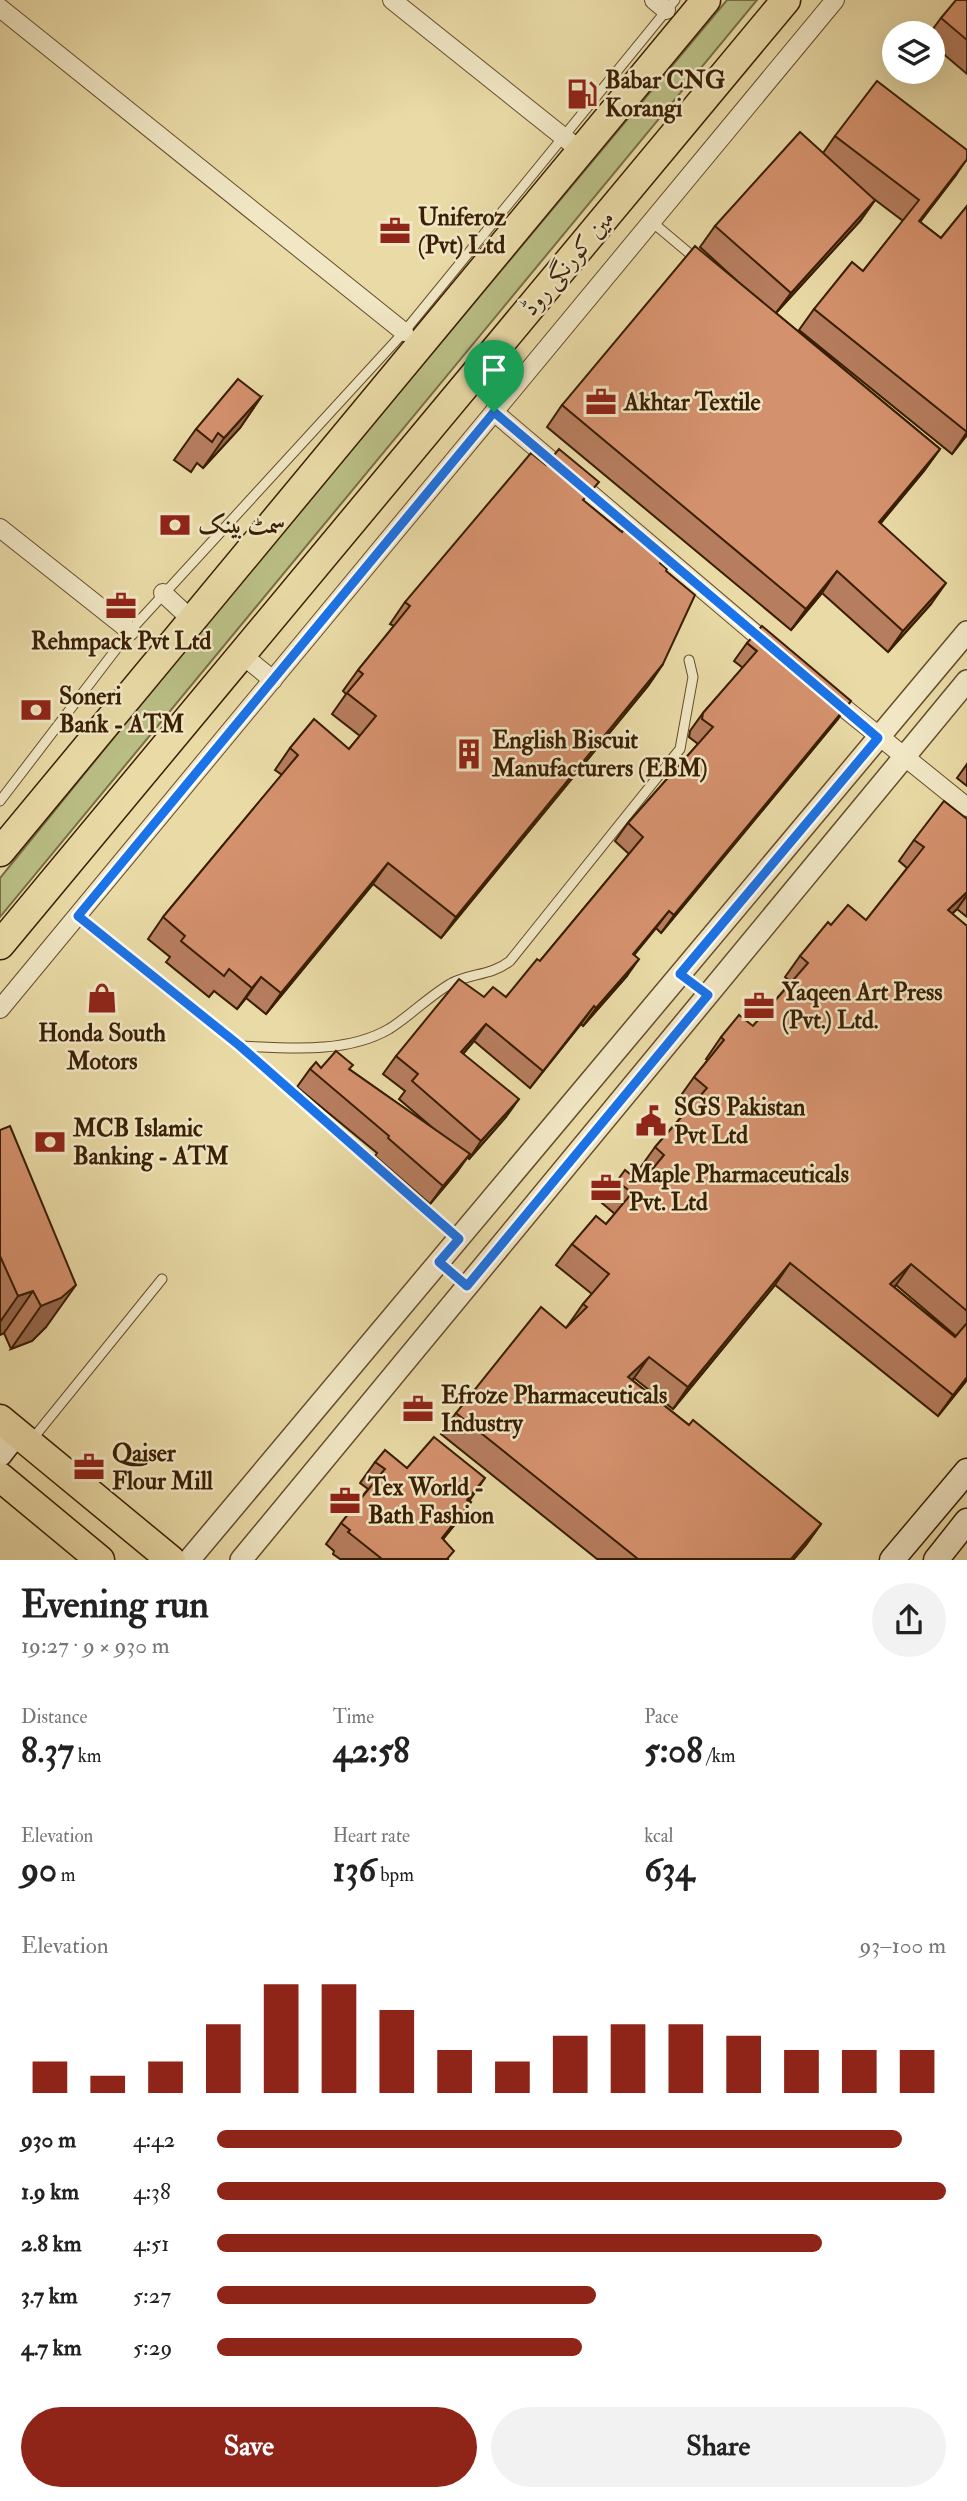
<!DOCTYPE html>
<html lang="en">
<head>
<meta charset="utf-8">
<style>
	:root { --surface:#fff; --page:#f2f2f2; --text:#222; --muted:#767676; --accent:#8f2418 }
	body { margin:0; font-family:"IM FELL Double Pica",Amiri,serif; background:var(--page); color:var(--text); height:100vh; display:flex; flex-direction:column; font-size:26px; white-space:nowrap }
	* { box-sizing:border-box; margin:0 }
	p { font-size:23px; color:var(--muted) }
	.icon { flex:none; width:38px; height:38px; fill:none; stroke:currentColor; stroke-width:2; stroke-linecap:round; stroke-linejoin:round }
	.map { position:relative; height:1560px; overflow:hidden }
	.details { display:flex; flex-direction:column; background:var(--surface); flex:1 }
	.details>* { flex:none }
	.controls { position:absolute; left:882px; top:21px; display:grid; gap:14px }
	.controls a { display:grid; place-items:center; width:63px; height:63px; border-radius:50%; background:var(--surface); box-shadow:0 7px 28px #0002; font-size:35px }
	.pin { position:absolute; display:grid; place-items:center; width:60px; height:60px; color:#fff; margin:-72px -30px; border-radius:50% 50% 50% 0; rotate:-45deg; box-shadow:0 0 7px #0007 }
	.pin .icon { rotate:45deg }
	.round { display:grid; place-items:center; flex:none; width:74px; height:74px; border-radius:37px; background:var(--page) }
	.summary { display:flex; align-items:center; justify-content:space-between; height:119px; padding:0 21px }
	h1 { font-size:38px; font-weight:700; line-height:52px }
	.figures { display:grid; grid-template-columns:repeat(3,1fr); gap:10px; height:119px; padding:7px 21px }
	.figures div { display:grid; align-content:center }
	.figures b { font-size:35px; font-weight:700 }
	.figures small { font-size:19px; font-weight:400 }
	.figures p { font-size:19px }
	.chart { height:196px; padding:14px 21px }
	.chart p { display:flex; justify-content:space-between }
	.chart svg { width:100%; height:126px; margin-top:7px; stroke:var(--accent); stroke-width:6 }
	.action { display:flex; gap:14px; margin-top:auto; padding:14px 21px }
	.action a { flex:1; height:80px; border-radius:42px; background:var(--accent); color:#fff; font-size:28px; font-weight:700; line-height:80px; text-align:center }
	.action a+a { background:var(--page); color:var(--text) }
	ul { padding:0 21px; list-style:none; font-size:23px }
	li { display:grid; grid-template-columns:112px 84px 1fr; align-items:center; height:52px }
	li i { height:18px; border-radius:9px; background:var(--accent) }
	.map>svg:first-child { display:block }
	.green { fill:#b9be84; stroke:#796e44; stroke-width:2 }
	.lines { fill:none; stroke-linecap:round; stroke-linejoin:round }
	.service-casing { stroke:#654d2c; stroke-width:11 }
	.minor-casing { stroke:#654d2c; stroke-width:20 }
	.tertiary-casing { stroke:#654d2c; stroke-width:24 }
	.secondary-casing { stroke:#391e03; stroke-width:27 }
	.primary-casing { stroke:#391e03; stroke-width:31 }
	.service { stroke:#f1e7c5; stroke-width:9 }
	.minor { stroke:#f1e7c5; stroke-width:18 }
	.tertiary { stroke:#f1e7c5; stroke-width:21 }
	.secondary { stroke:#f1e7c5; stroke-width:24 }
	.primary { stroke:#e9daa6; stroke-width:28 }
	.wall { fill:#b67d5e; stroke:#391e03; stroke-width:2; fill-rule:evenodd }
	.shaded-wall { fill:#94664c; stroke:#391e03; stroke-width:2 }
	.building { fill:#d4916d; stroke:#391e03; stroke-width:2 }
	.route-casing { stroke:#fff; stroke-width:14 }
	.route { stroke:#1a73e8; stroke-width:9 }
	.labels { text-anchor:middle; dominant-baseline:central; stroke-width:5; stroke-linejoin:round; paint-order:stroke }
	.poi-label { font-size:24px; font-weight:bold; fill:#391e03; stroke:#f1e7c5; text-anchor:start }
	.street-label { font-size:24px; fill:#391e03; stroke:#f1e7c5 }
</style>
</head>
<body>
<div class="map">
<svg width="967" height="1560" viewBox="0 0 967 1560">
	<rect width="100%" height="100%" fill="#e9daa6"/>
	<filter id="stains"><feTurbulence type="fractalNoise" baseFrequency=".00286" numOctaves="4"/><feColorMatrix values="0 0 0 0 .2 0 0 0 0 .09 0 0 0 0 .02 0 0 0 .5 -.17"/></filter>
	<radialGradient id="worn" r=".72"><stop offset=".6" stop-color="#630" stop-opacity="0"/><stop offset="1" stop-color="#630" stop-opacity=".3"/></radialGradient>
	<path class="green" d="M727,0h30l-757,917v-39l197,-243z"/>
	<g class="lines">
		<g class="service-casing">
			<g id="service">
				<path d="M652,222l44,37"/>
				<path d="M0,801l130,-170 274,-299 271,-332"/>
				<path d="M78,916l162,130 218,192"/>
				<path d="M240,1046c48,2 106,8 149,-17 21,-13 39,-32 61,-45 20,-11 41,-8 60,-23l170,-212 13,-72 -4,-17"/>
				<path d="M30,1442l132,-163"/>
			</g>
		</g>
		<g class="minor-casing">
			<g id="minor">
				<path d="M392,0l189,151"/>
				<path d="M654,0l12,10"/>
				<path d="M0,8l404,324"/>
				<path d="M494,412l278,236"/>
				<path d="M0,528l130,103"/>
				<path d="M163,593l30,28"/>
				<path d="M241,654l32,26"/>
				<path d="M828,695l139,112"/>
				<path d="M0,1009l835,-1009"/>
			</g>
		</g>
		<g class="tertiary-casing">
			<g id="tertiary">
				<path d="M189,1560l778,-928"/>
				<path d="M241,1560l726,-879"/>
			</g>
		</g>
		<g class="secondary-casing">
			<g id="secondary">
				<path d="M0,1454l17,-22"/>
				<path d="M892,1560l75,-89"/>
				<path d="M936,1560l31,-39"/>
			</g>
		</g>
		<g class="primary-casing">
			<g id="primary">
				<path d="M0,852l706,-852"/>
				<path d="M0,945l786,-945"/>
				<path d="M0,1419l171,141"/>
				<path d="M0,1477l100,83"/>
			</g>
		</g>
		<use href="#service" class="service"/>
		<use href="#minor" class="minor"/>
		<use href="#tertiary" class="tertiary"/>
		<use href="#secondary" class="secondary"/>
		<use href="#primary" class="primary"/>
	</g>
	<g class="wall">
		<path d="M967,0v74l-34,-29v-12h-3l11,-15z"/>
		<path d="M835,136l121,39 -36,47 21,16 26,-32v229l-15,19 -153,-124 15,-21 49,-38 40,-50 -29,-22 1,1 -15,21 -84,92 164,136 -16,22 -44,53 51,80 -43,48 -66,-59 -31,37 -244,-203 15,-22 174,-125 -36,-33 15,-21 108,-73z"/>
		<path d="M261,397l-21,31 -37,40 -6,-5 -6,9 -17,-12 22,-31z"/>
		<path d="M585,502l37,30h8l36,23 -5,8 5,8 -3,93 -15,22 -207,252 -68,-54 -107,130 -20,-16 -9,11 -23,-18 -5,6 -43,-35 4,-5 -22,-18 15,-22 119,-142 -7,-5 15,-22 59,1 11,-13 -28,-22 14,-20 -3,-3 15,-21 36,-44 -4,-2 15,-22z"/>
		<path d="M747,643l91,76 -177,214 -5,-5 -22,27 -7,21 -44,50 -2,-2 -51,64 -56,-47 -11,13 43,63 -37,42 -2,-2 -10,15 -27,32 -55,-48 2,-3 -80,-66 13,-18 11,-1 28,1 85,60 -35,-30 6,-8 -22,-17 13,-18 88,-59h22l34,-36 89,-107 -14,-13 13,-18 70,-79 -9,-7 1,-6 13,-18 40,-45 -9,-7z"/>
		<path d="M967,764v22l-10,-8z"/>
		<path d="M967,819v98l-10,-8 -5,5 15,12v454l-29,36 -163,-131 -102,124 -39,-31 -2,2 57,45 132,99 -15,21 -12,14h-197l-156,-125 15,-21 110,-85 17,-24 9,-10 -36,-29 16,-21 34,-20 9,-10 -13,-11 15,-22 24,2 7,-8 -8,-7 15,-21 35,-40 -11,-9 15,-21 14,-17 -2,-1 15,-22 32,-11 38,-44 -6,-5 15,-21 31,-31 35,-5 41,-52 -8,-7 15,-21zM896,1285l60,51 -1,1 -61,-50z"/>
		<path d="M0,1130l46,197 -14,14 -21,8 -7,-16 -4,2z"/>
		<path d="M375,1462l32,6 63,33 -14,22 -13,16 5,20h-108l-7,-5 1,-3 -8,-7 15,-21 27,-34 -8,-6z"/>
	</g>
	<g class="shaded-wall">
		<path d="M967,159l-11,16 -52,68 15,-22z"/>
		<path d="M875,200l-15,21 -85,93 16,-21z"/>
		<path d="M261,397l-21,31 -37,40 21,-30z"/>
		<path d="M967,432v3l-15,19z"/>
		<path d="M940,449l-16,22 -61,73 16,-22z"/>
		<path d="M837,571l-15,22 -31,37 15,-21z"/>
		<path d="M946,583l-15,21 -43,48 15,-21z"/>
		<path d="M663,664l-15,22 -207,252 15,-21z"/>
		<path d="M851,701l-13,18 -177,214 13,-18z"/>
		<path d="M388,863l-15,21 -107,130 15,-21z"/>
		<path d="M967,892v3l-10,14 -24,23 15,-22z"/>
		<path d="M669,911l-13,17 -36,44 13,-18z"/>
		<path d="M639,959l-12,17 -44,50 13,-18z"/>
		<path d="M261,977l-15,21 -9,11 15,-21z"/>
		<path d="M594,1006l-13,18 -51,64 13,-17z"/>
		<path d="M486,1024l-12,17 -25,29 12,-18z"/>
		<path d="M519,1099l-13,18 -37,42 12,-18z"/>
		<path d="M470,1154l-13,18 -27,32 13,-18z"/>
		<path d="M790,1263l-15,22 -102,124 15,-22z"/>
		<path d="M911,1264l-15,21 -21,20 15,-21z"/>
		<path d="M76,1285l-30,42 -14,14 -21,8 30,-43z"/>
		<path d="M33,1291l-29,42 -4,2v-13l18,-26z"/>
		<path d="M649,1357l-15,21 -21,21 15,-22z"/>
		<path d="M967,1377v3l-29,36 15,-21z"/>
		<path d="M485,1478l-15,22 -18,21 15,-21z"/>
		<path d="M471,1502l-15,21 -29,36 15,-21z"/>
		<path d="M821,1524l-15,21 -12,14h-3z"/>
	</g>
	<g class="building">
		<path d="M956,0h11v40l-26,-22z"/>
		<path d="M877,81l90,69v9l-48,62 22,17 26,-32v226l-153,-123 38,-47 11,9 56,-71 -84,-64z"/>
		<path d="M800,132l75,68 -84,93 -76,-67z"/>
		<path d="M695,246l245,203 -61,73 67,61 -43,48 -66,-60 -31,38 -244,-204z"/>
		<path d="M238,379l23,18 -37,41 -6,-5 -6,9 -16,-13z"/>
		<path d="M559,449l40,33 -16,18 39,32 3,-4 5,4 3,-3 33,26 -6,8 7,6 -1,2 29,24 -32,69 -207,253 -68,-54 -107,130 -20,-16 -9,11 -23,-19 -5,7 -43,-35 4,-5 -22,-19 135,-162 -8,-7 24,-29 35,30 27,-33 -29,-23 16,-19 -5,-4 52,-64 -5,-4 126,-149 15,12z"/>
		<path d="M762,626l89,75 -177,214 -5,-4 -36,43 6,5 -43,49 -2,-2 -51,65 -57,-47 -25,28 58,47 -38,42 -69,-60 6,-7 -22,-18 63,-77 25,18 9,-10 13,10 31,-38 3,2 103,-124 -15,-14 85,-96 -11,-8 1,-6 54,-62 -10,-8z"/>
		<path d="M944,801l23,18v73l-19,18 19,16v385l-56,-47 -21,20 65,53 12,-14v54l-14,18 -163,-132 -102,124 -39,-30 -21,20 61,48 4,-5 128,104 -30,35h-153l-182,-146 85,-106 25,21 21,-21 -4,-3 26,-30 -37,-30 24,-28 10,8 26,-31 -15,-12 8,-11 16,13 23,-28 -9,-8 52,-59 -13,-11 30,-37 -3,-3 18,-22 14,11 55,-63 -8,-7 28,-34 3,3 17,-20 18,15 58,-73 -10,-7z"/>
		<path d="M336,1051l17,14 -4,4 121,85 -27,32 -55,-48 1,-2 -79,-67 6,-7 5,6z"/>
		<path d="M10,1126l66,159 -15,13 -20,8 -8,-15 -15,5 -18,-40v-126z"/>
		<path d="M434,1437l51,41 -18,22 4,2 -29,36 12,13 -7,8h-65l-34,-27 2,-2 -9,-7 44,-54 -10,-7 10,-12 22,18z"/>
	</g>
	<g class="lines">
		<g class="route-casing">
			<path id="route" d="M494,412l384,326 -198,236 28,21 -241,291 -28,-24 20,-23 -219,-193 -162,-130z"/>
		</g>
		<use href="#route" class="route"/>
	</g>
	<defs>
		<g id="fuel-bare" transform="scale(2.415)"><path d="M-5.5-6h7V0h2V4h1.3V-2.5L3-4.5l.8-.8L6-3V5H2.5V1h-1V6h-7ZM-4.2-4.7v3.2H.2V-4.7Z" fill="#8f2418" stroke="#f1e7c5" stroke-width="2.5" paint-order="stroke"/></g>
		<g id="office-bare" transform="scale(2.415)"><path d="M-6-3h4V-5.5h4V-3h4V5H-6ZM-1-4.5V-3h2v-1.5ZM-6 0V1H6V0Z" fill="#8f2418" stroke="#f1e7c5" stroke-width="2.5" paint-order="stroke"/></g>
		<g id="bank-bare" transform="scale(2.415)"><path d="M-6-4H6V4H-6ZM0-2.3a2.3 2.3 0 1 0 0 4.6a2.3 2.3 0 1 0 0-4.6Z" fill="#8f2418" stroke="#f1e7c5" stroke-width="2.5" paint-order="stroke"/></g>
		<g id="building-bare" transform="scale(2.415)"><path d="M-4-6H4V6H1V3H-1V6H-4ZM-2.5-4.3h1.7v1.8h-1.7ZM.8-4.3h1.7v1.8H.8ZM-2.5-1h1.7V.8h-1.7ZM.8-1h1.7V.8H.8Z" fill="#8f2418" stroke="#f1e7c5" stroke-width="2.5" paint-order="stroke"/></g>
		<g id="shop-bare" transform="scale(2.415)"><path d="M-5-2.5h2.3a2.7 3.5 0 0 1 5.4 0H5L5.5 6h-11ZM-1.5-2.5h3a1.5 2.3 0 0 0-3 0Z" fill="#8f2418" stroke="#f1e7c5" stroke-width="2.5" paint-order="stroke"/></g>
		<g id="civic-bare" transform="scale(2.415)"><path d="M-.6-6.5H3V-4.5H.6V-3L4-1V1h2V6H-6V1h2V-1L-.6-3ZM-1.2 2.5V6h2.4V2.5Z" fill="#8f2418" stroke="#f1e7c5" stroke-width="2.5" paint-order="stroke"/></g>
	</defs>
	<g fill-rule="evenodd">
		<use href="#fuel-bare" x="582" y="94"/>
		<use href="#office-bare" x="395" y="231"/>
		<use href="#office-bare" x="601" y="402"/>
		<use href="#bank-bare" x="175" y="525"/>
		<use href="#office-bare" x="121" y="606"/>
		<use href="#bank-bare" x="36" y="710"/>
		<use href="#building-bare" x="469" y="754"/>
		<use href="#shop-bare" x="102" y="998"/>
		<use href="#office-bare" x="759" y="1006"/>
		<use href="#civic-bare" x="651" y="1121"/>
		<use href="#bank-bare" x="50" y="1142"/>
		<use href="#office-bare" x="606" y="1188"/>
		<use href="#office-bare" x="418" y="1409"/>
		<use href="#office-bare" x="89" y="1467"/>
		<use href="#office-bare" x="345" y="1501"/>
	</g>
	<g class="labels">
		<g class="poi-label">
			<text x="605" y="80">Babar CNG<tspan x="605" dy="28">Korangi</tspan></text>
			<text x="418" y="217">Uniferoz<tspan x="418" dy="28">(Pvt) Ltd</tspan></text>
			<text x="624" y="402">Akhtar Textile</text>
			<text x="198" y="525">سمٹ بینک</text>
			<text x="121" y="641" text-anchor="middle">Rehmpack Pvt Ltd</text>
			<text x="59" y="696">Soneri<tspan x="59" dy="28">Bank - ATM</tspan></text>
			<text x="492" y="740">English Biscuit<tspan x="492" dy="28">Manufacturers (EBM)</tspan></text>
			<text x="782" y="992">Yaqeen Art Press<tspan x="782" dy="28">(Pvt.) Ltd.</tspan></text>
			<text x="102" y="1033" text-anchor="middle">Honda South<tspan x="102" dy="28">Motors</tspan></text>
			<text x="674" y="1107">SGS Pakistan<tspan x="674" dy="28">Pvt Ltd</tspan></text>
			<text x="73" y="1128">MCB Islamic<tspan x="73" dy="28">Banking - ATM</tspan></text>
			<text x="629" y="1174">Maple Pharmaceuticals<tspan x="629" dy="28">Pvt. Ltd</tspan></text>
			<text x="441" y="1395">Efroze Pharmaceuticals<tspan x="441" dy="28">Industry</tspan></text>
			<text x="112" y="1453">Qaiser<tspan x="112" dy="28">Flour Mill</tspan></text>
			<text x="368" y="1487">Tex World -<tspan x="368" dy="28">Bath Fashion</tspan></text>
		</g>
		<g class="street-label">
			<text transform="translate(568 263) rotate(-50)">مین کورنگی روڈ</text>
		</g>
	</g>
	<rect width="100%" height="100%" filter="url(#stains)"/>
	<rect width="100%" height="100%" fill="url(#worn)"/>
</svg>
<div class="controls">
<a><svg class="icon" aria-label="layers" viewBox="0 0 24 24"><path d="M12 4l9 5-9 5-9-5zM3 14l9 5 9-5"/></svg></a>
</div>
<div class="pin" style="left:494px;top:412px;background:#1e9e55"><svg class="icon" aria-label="arrive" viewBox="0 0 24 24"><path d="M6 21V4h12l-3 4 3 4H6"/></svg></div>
</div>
<section class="details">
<div class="summary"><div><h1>Evening run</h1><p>19:27 · 9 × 930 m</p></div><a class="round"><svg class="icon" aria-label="share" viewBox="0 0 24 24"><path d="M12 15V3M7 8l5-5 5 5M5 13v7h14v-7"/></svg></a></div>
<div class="figures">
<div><p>Distance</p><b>8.37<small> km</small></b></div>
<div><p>Time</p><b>42:58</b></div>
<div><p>Pace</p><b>5:08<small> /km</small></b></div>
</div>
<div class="figures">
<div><p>Elevation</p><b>90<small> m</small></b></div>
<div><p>Heart rate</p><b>136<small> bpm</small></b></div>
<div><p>kcal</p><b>634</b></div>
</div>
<div class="chart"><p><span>Elevation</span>93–100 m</p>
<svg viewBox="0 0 160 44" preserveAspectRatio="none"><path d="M5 44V33M15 44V38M25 44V33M35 44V20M45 44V6M55 44V6M65 44V15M75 44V29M85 44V33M95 44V24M105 44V20M115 44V20M125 44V24M135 44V29M145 44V29M155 44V29"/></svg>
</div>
<ul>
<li><b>930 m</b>4:42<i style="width:94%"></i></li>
<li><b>1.9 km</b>4:38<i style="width:100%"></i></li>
<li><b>2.8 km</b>4:51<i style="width:83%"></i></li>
<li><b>3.7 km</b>5:27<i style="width:52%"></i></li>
<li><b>4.7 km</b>5:29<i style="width:50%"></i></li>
</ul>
<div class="action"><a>Save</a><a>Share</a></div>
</section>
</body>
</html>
